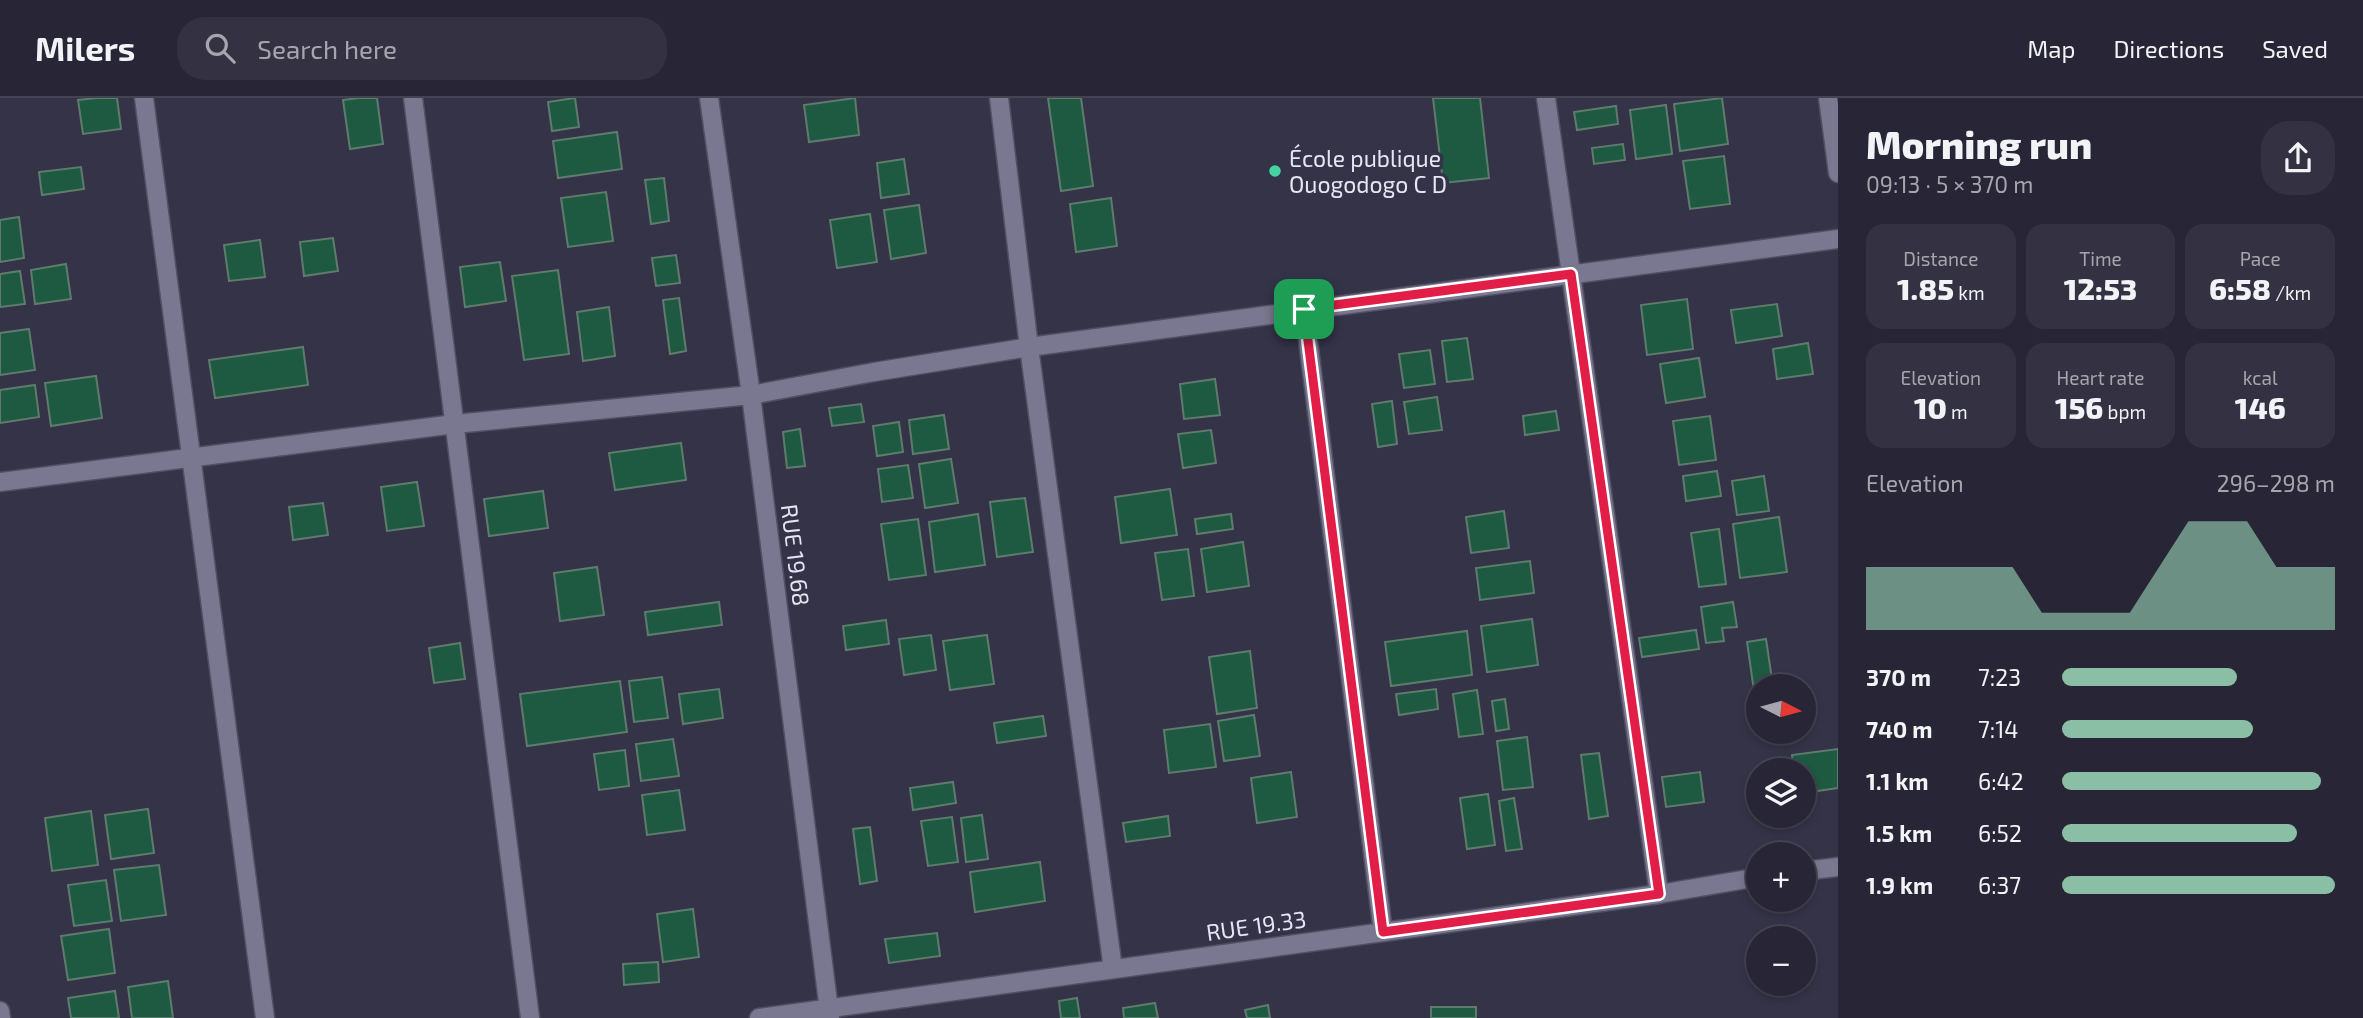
<!DOCTYPE html>
<html lang="en">
<head>
<meta charset="utf-8">
<style>
	:root { --surface:#282636; --page:#343242; --text:#f1f3f6; --muted:#a5a5ad; --line:#444351; --accent:#8abfa5 }
	body { margin:0; font-family:"Exo 2",sans-serif; background:var(--page); color:var(--text); height:100vh; display:flex; flex-direction:column; font-size:26px; white-space:nowrap }
	* { box-sizing:border-box; margin:0 }
	p { font-size:23px; color:var(--muted) }
	.icon { flex:none; width:38px; height:38px; fill:none; stroke:currentColor; stroke-width:2; stroke-linecap:round; stroke-linejoin:round }
	.map { position:relative; flex:1; overflow:hidden }
	.sheet { display:flex; flex-direction:column; background:var(--surface); width:525px }
	.sheet>* { flex:none }
	.needle { width:46px; rotate:96deg }
	.buttons { position:absolute; left:1746px; top:576px; display:grid; gap:14px }
	.buttons a { display:grid; place-items:center; width:70px; height:70px; border-radius:50%; background:var(--surface); box-shadow:0 4px 10px #0003,0 0 0 2px var(--line); font-size:35px }
	.pin { position:absolute; display:grid; place-items:center; width:60px; height:60px; color:#fff; margin:-30px; border-radius:14px; box-shadow:0 4px 10px #0006 }
	.round { display:grid; place-items:center; flex:none; width:74px; height:74px; border-radius:28px; background:var(--page) }
	.summary { display:flex; align-items:center; justify-content:space-between; height:119px; padding:0 28px }
	h1 { font-size:38px; font-weight:800; line-height:52px }
	.metrics { display:grid; grid-template-columns:repeat(3,1fr); gap:10px; height:119px; padding:7px 28px }
	.metrics div { display:grid; align-content:center; border-radius:18px; background:var(--page); text-align:center }
	.metrics b { font-size:30px; font-weight:800 }
	.metrics small { font-size:19px; font-weight:400 }
	.metrics p { font-size:19px }
	.chart { height:196px; padding:14px 28px }
	.chart p { display:flex; justify-content:space-between }
	.chart svg { width:100%; height:126px; margin-top:7px; fill:var(--accent); opacity:.7 }
	ul { padding:0 28px; list-style:none; font-size:23px }
	li { display:grid; grid-template-columns:112px 84px 1fr; align-items:center; height:52px }
	li i { height:18px; border-radius:9px; background:var(--accent) }
	header { display:flex; align-items:center; gap:42px; box-sizing:border-box; height:98px; padding:0 35px; background:var(--surface); border-bottom:2px solid var(--line) }
	header strong { font-size:33px }
	nav { display:flex; gap:38px; margin-inline-start:auto; font-size:24px }
	.search { width:490px; height:63px; background:var(--page); display:flex; align-items:center; gap:18px; box-sizing:border-box; padding:0 24px; border-radius:28px; color:var(--muted); font-size:26px }
	main { display:flex; flex:1; min-height:0 }
	.map>svg:first-child { display:block }
	.building { fill:#1e5942; stroke:#5f7b6d; stroke-width:2 }
	.lines { fill:none; stroke-linecap:round; stroke-linejoin:round }
	.minor-casing { stroke:#514f61; stroke-width:21 }
	.minor { stroke:#7a7891; stroke-width:18 }
	.route-casing { stroke:#fff; stroke-width:14 }
	.route { stroke:#e11d48; stroke-width:9 }
	.poi-dot { fill:#45d49f; stroke:#353348; stroke-width:2.5 }
	.labels { text-anchor:middle; dominant-baseline:central; stroke-width:7; stroke-linejoin:round; paint-order:stroke }
	.poi-label { font-size:23px; fill:#e6e5f3; stroke:#353348; text-anchor:start }
	.street-label { font-size:23px; fill:#e6e5f3; stroke:#353348 }
</style>
</head>
<body>
<header>
<strong>Milers</strong>
<div class="search"><svg class="icon" aria-label="search" viewBox="0 0 24 24"><circle cx="10" cy="10" r="6"/><path d="M15 15l6 6"/></svg>Search here</div>
<nav><a>Map</a><a>Directions</a><a>Saved</a></nav>
</header>
<main>
<div class="map">
<svg width="1838" height="920" viewBox="0 0 1838 920">
	<rect width="100%" height="100%" fill="#353348"/>
	<g class="building">
		<path d="M97,0h20l4,31 -38,5 -5,-34z"/>
		<path d="M359,0h18l6,46 -33,5 -7,-49z"/>
		<path d="M575,0l4,29 -27,4 -4,-29z"/>
		<path d="M855,0l4,37 -50,7 -5,-37z"/>
		<path d="M1048,0h33l12,88 -32,5z"/>
		<path d="M1433,0h47l9,80 -46,5z"/>
		<path d="M1722,0l6,46 -48,7 -6,-47z"/>
		<path d="M1666,7l6,49 -36,5 -6,-49z"/>
		<path d="M1616,8l2,18 -41,6 -3,-18z"/>
		<path d="M617,34l5,37 -64,9 -5,-37z"/>
		<path d="M1623,46l2,16 -31,4 -2,-16z"/>
		<path d="M1724,58l6,48 -40,5 -7,-48z"/>
		<path d="M904,61l5,35 -28,4 -4,-35z"/>
		<path d="M81,69l3,22 -42,6 -3,-23z"/>
		<path d="M664,80l5,43 -18,3 -6,-44z"/>
		<path d="M606,94l7,49 -45,6 -7,-49z"/>
		<path d="M1111,100l6,48 -41,6 -6,-48z"/>
		<path d="M919,107l7,48 -35,6 -7,-49z"/>
		<path d="M870,116l7,48 -40,6 -7,-48z"/>
		<path d="M19,119l5,41 -24,4v-42z"/>
		<path d="M333,140l5,33 -34,5 -4,-34z"/>
		<path d="M260,142l5,37 -36,4 -5,-36z"/>
		<path d="M676,157l4,28 -24,3 -4,-28z"/>
		<path d="M500,164l6,39 -41,6 -5,-40z"/>
		<path d="M66,166l5,35 -36,5 -4,-34z"/>
		<path d="M558,172l11,84 -45,6 -12,-84z"/>
		<path d="M20,173l5,33 -25,3v-33z"/>
		<path d="M679,200l7,53 -16,3 -7,-54z"/>
		<path d="M1687,201l6,50 -46,6 -6,-50z"/>
		<path d="M1777,206l5,32 -46,7 -5,-33z"/>
		<path d="M609,209l6,49 -32,5 -6,-49z"/>
		<path d="M29,231l6,41 -35,5v-42z"/>
		<path d="M1467,240l6,41 -26,3 -5,-41z"/>
		<path d="M1808,245l5,31 -36,5 -4,-30z"/>
		<path d="M303,249l5,38 -93,13 -6,-38z"/>
		<path d="M1430,252l5,34 -31,4 -5,-34z"/>
		<path d="M1699,260l6,39 -39,6 -6,-39z"/>
		<path d="M96,278l6,42 -51,8 -6,-43z"/>
		<path d="M1215,281l5,36 -36,4 -4,-35z"/>
		<path d="M35,287l4,32 -39,6v-33z"/>
		<path d="M1437,299l5,33 -33,4 -5,-32z"/>
		<path d="M1392,303l5,43 -19,3 -6,-43z"/>
		<path d="M861,306l3,18 -32,4 -3,-18z"/>
		<path d="M1556,313l3,19 -34,5 -2,-19z"/>
		<path d="M944,317l5,34 -36,5 -4,-34z"/>
		<path d="M1710,318l6,44 -37,5 -6,-44z"/>
		<path d="M899,324l4,30 -26,4 -4,-30z"/>
		<path d="M800,331l5,37 -18,2 -4,-36z"/>
		<path d="M1211,332l5,33 -33,5 -5,-34z"/>
		<path d="M681,345l5,37 -71,10 -6,-37z"/>
		<path d="M951,361l7,44 -33,5 -6,-44z"/>
		<path d="M908,367l5,33 -31,4 -4,-33z"/>
		<path d="M1717,373l4,25 -35,5 -3,-25z"/>
		<path d="M1764,378l5,35 -32,4 -5,-34z"/>
		<path d="M417,384l7,44 -37,5 -6,-44z"/>
		<path d="M1170,391l7,46 -56,8 -6,-46z"/>
		<path d="M543,393l5,37 -59,8 -5,-37z"/>
		<path d="M1025,400l8,54 -36,5 -7,-55z"/>
		<path d="M323,405l5,32 -35,5 -4,-33z"/>
		<path d="M1504,413l5,37 -38,5 -5,-36z"/>
		<path d="M978,416l7,51 -50,7 -6,-50z"/>
		<path d="M1231,416l2,15 -36,5 -2,-15z"/>
		<path d="M1779,419l8,55 -47,6 -7,-54z"/>
		<path d="M918,421l8,56 -37,5 -8,-56z"/>
		<path d="M1719,431l7,55 -27,3 -8,-54z"/>
		<path d="M1243,444l6,44 -42,6 -6,-43z"/>
		<path d="M1188,451l6,47 -32,4 -7,-47z"/>
		<path d="M1530,463l4,32 -54,7 -4,-32z"/>
		<path d="M597,469l7,48 -44,6 -6,-48z"/>
		<path d="M719,504l3,23 -74,10 -3,-23z"/>
		<path d="M1733,504l4,25 -15,1 2,13 -18,2 -5,-36z"/>
		<path d="M1532,521l6,46 -51,7 -6,-46z"/>
		<path d="M886,522l3,24 -43,6 -3,-24z"/>
		<path d="M1696,532l3,19 -57,8 -3,-19z"/>
		<path d="M1467,533l5,44 -81,11 -6,-44z"/>
		<path d="M931,537l5,35 -32,5 -5,-36z"/>
		<path d="M987,537l7,49 -44,6 -7,-49z"/>
		<path d="M1766,541l7,47h-14v11l-4,1 -8,-56z"/>
		<path d="M460,545l5,36 -31,4 -5,-35z"/>
		<path d="M1250,553l7,57 -40,6 -8,-57z"/>
		<path d="M662,579l6,41 -34,4 -5,-41z"/>
		<path d="M620,583l7,51 -100,14 -7,-52z"/>
		<path d="M719,591l4,29 -40,6 -4,-30z"/>
		<path d="M1436,591l2,20 -39,6 -3,-21z"/>
		<path d="M1477,592l6,44 -24,3 -6,-43z"/>
		<path d="M1505,601l4,30 -13,2 -4,-30z"/>
		<path d="M1254,617l6,41 -36,5 -6,-40z"/>
		<path d="M1043,618l3,20 -49,7 -3,-20z"/>
		<path d="M1210,626l6,43 -47,6 -5,-43z"/>
		<path d="M1527,639l6,50 -30,3 -6,-49z"/>
		<path d="M673,641l6,37 -38,5 -5,-37z"/>
		<path d="M1838,651v39l-34,5v-23h-11l-1,-15z"/>
		<path d="M625,652l4,36 -30,4 -5,-36z"/>
		<path d="M1599,655l9,63 -19,3 -8,-64z"/>
		<path d="M1291,674l6,45 -40,6 -6,-45z"/>
		<path d="M1700,674l4,30 -38,5 -4,-30z"/>
		<path d="M953,684l3,21 -43,7 -3,-22z"/>
		<path d="M679,692l6,40 -38,5 -5,-40z"/>
		<path d="M1488,696l7,51 -28,4 -7,-51z"/>
		<path d="M1514,700l8,51 -16,2 -7,-50z"/>
		<path d="M148,711l6,44 -43,6 -6,-44z"/>
		<path d="M91,713l7,54 -46,6 -7,-53z"/>
		<path d="M982,717l6,44 -22,3 -5,-44z"/>
		<path d="M1168,718l2,20 -44,6 -3,-19z"/>
		<path d="M952,719l6,45 -30,4 -7,-45z"/>
		<path d="M870,729l7,54 -17,3 -7,-55z"/>
		<path d="M1040,764l5,39 -70,11 -5,-40z"/>
		<path d="M159,767l7,50 -45,6 -7,-51z"/>
		<path d="M106,782l6,41 -38,5 -6,-41z"/>
		<path d="M693,811l6,48 -36,5 -6,-48z"/>
		<path d="M109,831l6,44 -47,7 -7,-44z"/>
		<path d="M937,835l3,23 -51,7 -4,-24z"/>
		<path d="M658,864l1,20 -35,3 -1,-21z"/>
		<path d="M168,883l5,37h-41l-4,-31z"/>
		<path d="M115,893l4,27h-48l-3,-20z"/>
		<path d="M1077,900l3,20h-19l-2,-17z"/>
		<path d="M1155,905l3,15h-34l-1,-10z"/>
		<path d="M1268,907l2,13h-23l-2,-8z"/>
		<rect x="1431" y="909" width="45" height="11"/>
	</g>
	<g class="lines">
		<g class="minor-casing">
			<g id="minor">
				<path d="M144,0l121,920"/>
				<path d="M413,0l117,920"/>
				<path d="M709,0l42,297 79,623"/>
				<path d="M999,0l30,249 84,622"/>
				<path d="M1546,0l113,796"/>
				<path d="M1828,0l10,75"/>
				<path d="M1304,211l79,623"/>
				<path d="M0,384l455,-58 296,-29 123,-23 155,-25 809,-108"/>
				<path d="M1804,773l34,-4"/>
				<path d="M0,913l1,7"/>
				<path d="M759,920l900,-124 100,-17"/>
			</g>
		</g>
		<use href="#minor" class="minor"/>
	</g>
	<g class="lines">
		<g class="route-casing">
			<path id="route" d="M1571,176l88,620 -276,38 -79,-623z"/>
		</g>
		<use href="#route" class="route"/>
	</g>
	<circle class="poi-dot" cx="1275" cy="73" r="7"/>
	<g class="labels">
		<g class="poi-label">
			<text x="1289" y="60">École publique<tspan x="1289" dy="26">Ouogodogo C D</tspan></text>
		</g>
		<g class="street-label">
			<text transform="translate(796 457) rotate(83)">RUE 19.68</text>
			<text transform="translate(1256 827) rotate(-8)">RUE 19.33</text>
		</g>
	</g>
</svg>
<div class="buttons">
<a><svg class="needle" viewBox="-14 -14 28 28"><path d="M0-13l5 13h-10z" fill="#e53935"/><path d="M0 13l5-13h-10z" fill="#a5a5ad"/></svg></a>
<a><svg class="icon" aria-label="layers" viewBox="0 0 24 24"><path d="M12 4l9 5-9 5-9-5zM3 14l9 5 9-5"/></svg></a>
<a>+</a>
<a>−</a>
</div>
<div class="pin" style="left:1304px;top:211px;background:#1e9e55"><svg class="icon" aria-label="arrive" viewBox="0 0 24 24"><path d="M6 21V4h12l-3 4 3 4H6"/></svg></div>
</div>
<section class="sheet">
<div class="summary"><div><h1>Morning run</h1><p>09:13 · 5 × 370 m</p></div><a class="round"><svg class="icon" aria-label="share" viewBox="0 0 24 24"><path d="M12 15V3M7 8l5-5 5 5M5 13v7h14v-7"/></svg></a></div>
<div class="metrics">
<div><p>Distance</p><b>1.85<small> km</small></b></div>
<div><p>Time</p><b>12:53</b></div>
<div><p>Pace</p><b>6:58<small> /km</small></b></div>
</div>
<div class="metrics">
<div><p>Elevation</p><b>10<small> m</small></b></div>
<div><p>Heart rate</p><b>156<small> bpm</small></b></div>
<div><p>kcal</p><b>146</b></div>
</div>
<div class="chart"><p><span>Elevation</span>296–298 m</p>
<svg viewBox="0 0 160 44" preserveAspectRatio="none"><path d="M0 44V22L10 22L20 22L30 22L40 22L50 22L60 38L70 38L80 38L90 38L100 22L110 6L120 6L130 6L140 22L150 22L160 22V44z"/></svg>
</div>
<ul>
<li><b>370 m</b>7:23<i style="width:64%"></i></li>
<li><b>740 m</b>7:14<i style="width:70%"></i></li>
<li><b>1.1 km</b>6:42<i style="width:95%"></i></li>
<li><b>1.5 km</b>6:52<i style="width:86%"></i></li>
<li><b>1.9 km</b>6:37<i style="width:100%"></i></li>
</ul>
</section>
</main>
</body>
</html>
